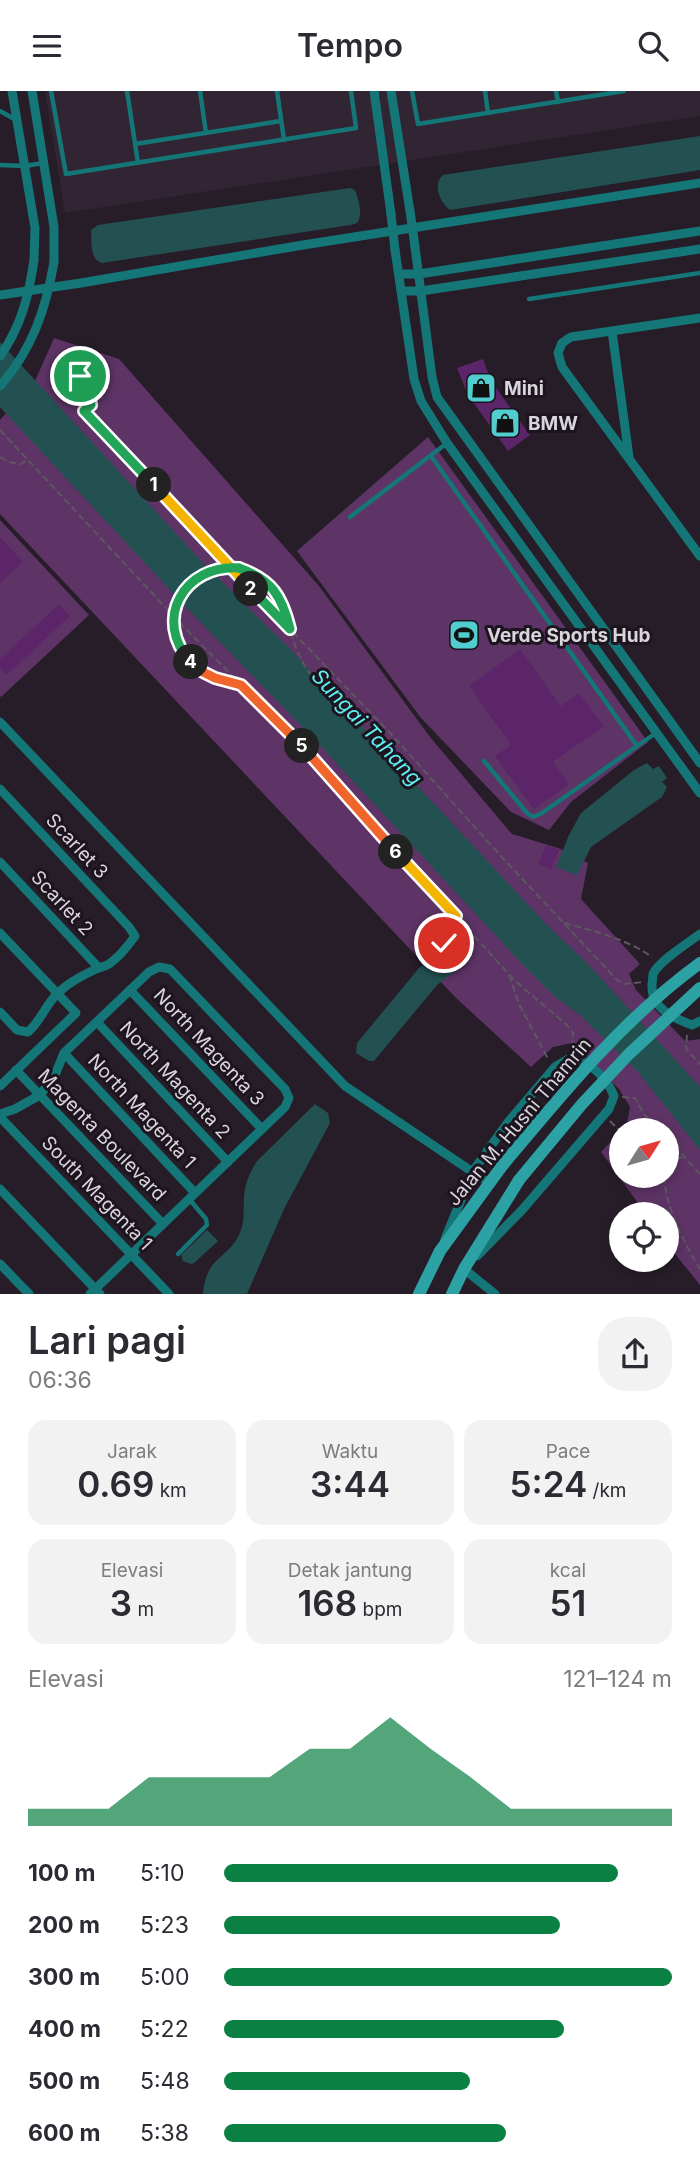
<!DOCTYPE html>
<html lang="id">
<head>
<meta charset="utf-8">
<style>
	:root { --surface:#fff; --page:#f2f2f3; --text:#2b2b33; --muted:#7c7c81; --accent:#0b8043 }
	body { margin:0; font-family:Inter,sans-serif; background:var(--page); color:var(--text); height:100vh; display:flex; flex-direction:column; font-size:26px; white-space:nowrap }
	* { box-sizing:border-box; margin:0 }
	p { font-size:23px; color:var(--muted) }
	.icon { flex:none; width:38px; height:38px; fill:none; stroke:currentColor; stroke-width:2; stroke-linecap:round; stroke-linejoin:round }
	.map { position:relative; height:1203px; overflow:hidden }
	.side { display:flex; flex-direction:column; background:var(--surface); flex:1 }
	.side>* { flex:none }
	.needle { width:46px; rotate:53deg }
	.controls { position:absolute; left:609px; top:1027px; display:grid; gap:14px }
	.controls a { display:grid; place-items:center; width:70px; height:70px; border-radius:50%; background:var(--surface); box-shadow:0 4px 10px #0003; font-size:35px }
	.pin { position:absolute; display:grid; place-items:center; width:60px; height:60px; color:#fff; margin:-30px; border:4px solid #fff; border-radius:50%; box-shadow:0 2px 7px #0007 }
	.km { position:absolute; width:35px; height:35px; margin:-18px; border-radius:50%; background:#222; color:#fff; font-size:19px; line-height:35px; text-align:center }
	.round { display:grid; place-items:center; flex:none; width:74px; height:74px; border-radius:28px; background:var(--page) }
	.overview { display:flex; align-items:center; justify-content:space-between; height:119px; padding:0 28px }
	h1 { font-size:38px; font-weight:600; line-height:52px }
	.metrics { display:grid; grid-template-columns:repeat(3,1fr); gap:10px; height:119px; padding:7px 28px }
	.metrics div { display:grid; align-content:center; border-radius:18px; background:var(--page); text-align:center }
	.metrics b { font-size:35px; font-weight:600 }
	.metrics small { font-size:19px; font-weight:400 }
	.metrics p { font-size:19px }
	.chart { height:196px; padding:14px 28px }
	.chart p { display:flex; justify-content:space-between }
	.chart svg { width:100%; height:126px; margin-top:7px; fill:var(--accent); opacity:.7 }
	ul { padding:0 28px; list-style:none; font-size:23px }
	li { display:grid; grid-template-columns:112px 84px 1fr; align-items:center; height:52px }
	li i { height:18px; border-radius:9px; background:var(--accent) }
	header { display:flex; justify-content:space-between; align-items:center; height:91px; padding:0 28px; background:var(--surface); font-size:32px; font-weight:600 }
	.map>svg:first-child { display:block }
	.built { fill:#312534 }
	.green { fill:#5d3465; fill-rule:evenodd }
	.water { fill:#235051 }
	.building { fill:#5d2569 }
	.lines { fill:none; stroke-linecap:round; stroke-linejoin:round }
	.path { stroke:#5e5660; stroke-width:2; stroke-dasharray:7 3.5; stroke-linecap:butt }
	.lane { stroke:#147677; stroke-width:4.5 }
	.street { stroke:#147677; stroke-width:9 }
	.secondary { stroke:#2ca2a4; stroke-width:12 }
	.path-bridge { stroke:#5e5660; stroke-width:2; stroke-dasharray:7 3.5; stroke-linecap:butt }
	.street-bridge { stroke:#147677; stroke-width:9 }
	.secondary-bridge { stroke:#2ca2a4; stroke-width:12 }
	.split-1-casing { stroke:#fff; stroke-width:14 }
	.split-2-casing { stroke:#fff; stroke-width:14 }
	.split-3-casing { stroke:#fff; stroke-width:14 }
	.split-4-casing { stroke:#fff; stroke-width:14 }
	.split-5-casing { stroke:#fff; stroke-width:14 }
	.split-6-casing { stroke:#fff; stroke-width:14 }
	.split-7-casing { stroke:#fff; stroke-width:14 }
	.split-1 { stroke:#22a559; stroke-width:9 }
	.split-2 { stroke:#f5b400; stroke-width:9 }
	.split-3 { stroke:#22a559; stroke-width:9 }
	.split-4 { stroke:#22a559; stroke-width:9 }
	.split-5 { stroke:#f0652b; stroke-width:9 }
	.split-6 { stroke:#f0652b; stroke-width:9 }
	.split-7 { stroke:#f5b400; stroke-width:9 }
	.labels { text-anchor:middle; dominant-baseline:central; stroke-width:6; stroke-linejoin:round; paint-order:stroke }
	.poi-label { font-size:19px; font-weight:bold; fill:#dad4db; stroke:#1c141e; text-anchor:start }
	.street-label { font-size:19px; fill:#dad4db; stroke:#1c141e }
	.water-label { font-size:21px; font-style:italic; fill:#5ef0f2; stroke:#1c141e }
</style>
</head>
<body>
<header><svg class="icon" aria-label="menu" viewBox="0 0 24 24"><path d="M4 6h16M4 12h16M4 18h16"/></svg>Tempo<svg class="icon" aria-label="search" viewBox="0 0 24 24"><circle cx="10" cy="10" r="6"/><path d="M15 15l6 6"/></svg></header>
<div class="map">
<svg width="700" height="1203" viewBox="0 0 700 1203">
	<rect width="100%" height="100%" fill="#261d28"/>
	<path class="built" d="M45,0h655v25l-635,97z"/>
	<g class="green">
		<path d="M54,247l65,21 200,227 111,151 82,97 46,14 30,15 -7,36 59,65 -11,10 7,16 49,51 15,-2v246l-33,-41v-29l-21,-1 -45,-62 26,-28 3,-17 -11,-18 -47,-46 -19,4 -22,20 -76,-70 -455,-483v-94l35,-39zM621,1040h46v45h-46z"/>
		<path d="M428,346l220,305 -77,60 -22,28 -38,-18 -90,-94 -124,-167z"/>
		<path d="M0,429l89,95 -88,82 -1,-1z"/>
	</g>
	<g class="water">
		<path d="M700,45v34l-250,40c-10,-7 -18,-26 -7,-35z"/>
		<path d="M350,97l5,2c3,7 7,22 4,29 -1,5 -5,5 -9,6l-248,38c-13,-4 -10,-22 -11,-33l7,-5z"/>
		<path d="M0,251l204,222 87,86 255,274 41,39 113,124v63l-62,-78 -58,-57 -25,-18 -33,-33 -206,-223 -133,-137 -183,-197z"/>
		<path d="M647,672l6,6 6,-3 8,12 -5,4 5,5 -5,10 -71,50 -14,28 -21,-8 13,-32 12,-22 53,-43z"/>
		<path d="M442,861l15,18 -20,15 -63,76h-5l-13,-8 1,-10 62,-75z"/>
		<path d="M315,1013l13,9 2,10 -46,86 -37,85h-44c3,-40 27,-34 38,-64 4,-11 2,-22 3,-33 1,-14 6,-25 13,-36z"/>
		<path d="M207,1139l11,11 -24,22 -3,1 -8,-3 -2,-6z"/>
	</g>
	<g class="building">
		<path d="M483,268l8,22 39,54 -22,16 -40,-56 -11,-27z"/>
		<path d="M0,446l23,25 -23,21z"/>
		<path d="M59,513l11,12 -63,59 -7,-7v-9z"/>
		<path d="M520,558l41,57 18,-13 25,33 -51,36 16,22 -35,25 -39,-53 16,-11 -42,-59z"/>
		<path d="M546,754l13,5 -8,19 -12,-5z"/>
		<path d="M427,839l14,18 -10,8 -14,-18z"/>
	</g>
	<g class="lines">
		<g class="path">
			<path d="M84,320l7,-6c-3,-18 -10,-33 -26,-42l-7,2 -4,7v5l4,5 148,160 186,193 107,119 118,126 7,4 19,-2"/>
			<path d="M0,339l179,192 122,123 214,236 51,43 7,9 -1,16"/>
			<path d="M0,366l9,5 12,2 5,-4"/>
			<path d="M268,492l17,26 5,18"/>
			<path d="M291,541c12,49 54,86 100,102"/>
			<path d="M189,569c15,14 31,19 51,24"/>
			<path d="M564,832c31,8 62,16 88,34"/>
			<path d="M444,852l-10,-14 21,-12"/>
			<path d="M509,884l10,29 29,55"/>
			<path d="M687,944l-1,14 14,15"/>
			<path d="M622,1006l13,1 9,16 15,17"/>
			<path d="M610,1030l11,11"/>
			<path d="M667,1047l33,36"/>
			<path d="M667,1066l16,1"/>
			<path d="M664,1085c2,32 19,65 36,93"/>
			<path d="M661,1117l10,4"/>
		</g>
		<g class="lane">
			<path d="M51,0l15,83 290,-46 -5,-37"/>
			<path d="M127,0l11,72"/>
			<path d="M200,0l6,42"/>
			<path d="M277,0l7,49"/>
			<path d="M412,0l6,33 206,-33"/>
			<path d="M485,0l3,22"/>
			<path d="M556,0l2,11"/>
			<path d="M0,20l16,9"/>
			<path d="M135,53l146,-23"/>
			<path d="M0,74l25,1 18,-3"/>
			<path d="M529,208l171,-26"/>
			<path d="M431,365l206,290 19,-13"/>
			<path d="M350,426l97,-74"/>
			<path d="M484,670l43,52 6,4 9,-4 95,-67"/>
			<path d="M178,1163l29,-29 -1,-6 -16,-19"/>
		</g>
		<g class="street">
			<path d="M12,0l23,137 -1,32"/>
			<path d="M32,0l22,136v35"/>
			<path d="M374,0l17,123"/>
			<path d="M391,0l19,120"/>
			<path d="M415,156l17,130 5,20 263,366"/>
			<path d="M395,159l19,129 7,22 26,42 253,350"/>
			<path d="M399,183h20l281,-43"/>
			<path d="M401,200h20l279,-42"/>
			<path d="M0,204l81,-12 222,-38 397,-62"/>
			<path d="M700,227l-129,19 -9,6 -4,10 4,14 138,189"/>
			<path d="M612,240l17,126"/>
			<path d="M0,631l345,364 144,97"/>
			<path d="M0,698l129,138 6,9c-7,10 -16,21 -26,28 -4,3 -10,3 -15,6 -13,6 -26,13 -36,23 -13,12 -17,28 -30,39l-11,-2 -17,-18"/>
			<path d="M0,771l98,105"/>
			<path d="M0,842l76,80 -76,73"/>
			<path d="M700,843c-12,9 -41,27 -47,40 0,1 -1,10 -1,11 -1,23 21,33 40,40l8,-4"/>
			<path d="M130,899l132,139"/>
			<path d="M97,931l131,140"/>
			<path d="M64,962l131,140"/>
			<path d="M16,979l147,154"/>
			<path d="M0,1023l15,-5 25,-14 15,-20 9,-22 85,-81 10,-5 11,2 115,120 4,9 -4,9 -195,187"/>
			<path d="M0,1026l169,177"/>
			<path d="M0,1098l100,105"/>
			<path d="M445,1148l28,-68 36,-50 46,-54 17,-10c19,6 35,21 42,39l-5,13 -87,101 -45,46"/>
			<path d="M0,1173l29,30"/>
			<path d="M467,1175l-3,3 31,25"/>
		</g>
		<g class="secondary">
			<path d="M419,1203l21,-43 62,-85"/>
			<path d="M452,1203l12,-25 55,-89"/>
		</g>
		<path class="path-bridge" d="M189,569c-6,-7 -12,-14 -14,-23 -11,-37 27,-77 64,-69 11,2 20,9 29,15"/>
		<g class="street-bridge">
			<path d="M410,120l5,36"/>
			<path d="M391,123l4,36"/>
			<path d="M0,265c21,-29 29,-61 34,-96"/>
			<path d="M0,295c32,-36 46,-77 54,-124"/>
		</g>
		<g class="secondary-bridge">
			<path d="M502,1075c60,-72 121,-147 198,-203"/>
			<path d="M519,1089l63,-76 47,-50 71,-66"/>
		</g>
	</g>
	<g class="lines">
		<g class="split-1-casing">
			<path id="split-1" d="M80,285l9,15 2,14 -7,6 70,74"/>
		</g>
		<g class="split-2-casing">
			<path id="split-2" d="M154,394l97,104"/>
		</g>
		<g class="split-3-casing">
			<path id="split-3" d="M239,477c33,12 43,28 51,61l-39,-40"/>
		</g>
		<g class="split-4-casing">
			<path id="split-4" d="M191,571c-39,-42 -7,-98 48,-94"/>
		</g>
		<g class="split-5-casing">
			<path id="split-5" d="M191,571l8,8 16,8 26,7 61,61"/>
		</g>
		<g class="split-6-casing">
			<path id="split-6" d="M302,655l94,106"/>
		</g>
		<g class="split-7-casing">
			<path id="split-7" d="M396,761l60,64 -22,13 10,14"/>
		</g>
		<use href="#split-1" class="split-1"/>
		<use href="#split-2" class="split-2"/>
		<use href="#split-3" class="split-3"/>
		<use href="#split-4" class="split-4"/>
		<use href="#split-5" class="split-5"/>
		<use href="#split-6" class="split-6"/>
		<use href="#split-7" class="split-7"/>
	</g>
	<defs>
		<g id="shop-square" transform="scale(1.575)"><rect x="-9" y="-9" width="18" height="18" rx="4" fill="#52cdce" stroke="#1c141e"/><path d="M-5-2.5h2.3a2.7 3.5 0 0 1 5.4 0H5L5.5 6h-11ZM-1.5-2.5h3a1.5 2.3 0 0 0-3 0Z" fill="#111"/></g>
		<g id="stadium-square" transform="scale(1.575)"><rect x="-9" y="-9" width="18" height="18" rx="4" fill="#52cdce" stroke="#1c141e"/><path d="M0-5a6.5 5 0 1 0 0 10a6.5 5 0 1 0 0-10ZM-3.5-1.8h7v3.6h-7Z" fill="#111"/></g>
	</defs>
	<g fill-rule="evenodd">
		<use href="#shop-square" x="481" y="297"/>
		<use href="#shop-square" x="505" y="332"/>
		<use href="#stadium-square" x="464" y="544"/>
	</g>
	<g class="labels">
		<g class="poi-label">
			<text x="504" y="297">Mini</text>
			<text x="528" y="332">BMW</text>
			<text x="487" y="544">Verde Sports Hub</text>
		</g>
		<g class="street-label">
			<text transform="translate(77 755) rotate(47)">Scarlet 3</text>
			<text transform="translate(62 812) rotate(47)">Scarlet 2</text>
			<text transform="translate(209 956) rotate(47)">North Magenta 3</text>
			<text transform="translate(175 989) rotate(47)">North Magenta 2</text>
			<text transform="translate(142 1020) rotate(47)">North Magenta 1</text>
			<text transform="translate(519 1031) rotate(-50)">Jalan M. Husni Thamrin</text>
			<text transform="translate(102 1044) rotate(46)">Magenta Boulevard</text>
			<text transform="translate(97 1102) rotate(46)">South Magenta 1</text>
		</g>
		<g class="water-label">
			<text transform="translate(367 636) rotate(47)">Sungai Tahang</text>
		</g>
	</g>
</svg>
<div class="controls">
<a><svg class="needle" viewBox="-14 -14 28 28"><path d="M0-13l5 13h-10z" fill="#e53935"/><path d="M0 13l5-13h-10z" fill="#7c7c81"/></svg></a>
<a><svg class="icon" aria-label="locate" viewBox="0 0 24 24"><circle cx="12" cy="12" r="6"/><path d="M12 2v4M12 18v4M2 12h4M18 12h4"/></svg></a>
</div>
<div class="pin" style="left:80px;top:285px;background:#1e9e55"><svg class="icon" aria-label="arrive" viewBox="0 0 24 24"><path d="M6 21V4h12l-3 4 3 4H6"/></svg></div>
<div class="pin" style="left:444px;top:852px;background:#d93025"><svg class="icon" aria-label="check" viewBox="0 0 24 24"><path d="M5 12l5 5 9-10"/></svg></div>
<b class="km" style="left:154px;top:394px">1</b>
<b class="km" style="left:251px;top:498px">2</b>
<b class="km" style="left:191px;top:571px">4</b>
<b class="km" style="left:302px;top:655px">5</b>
<b class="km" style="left:396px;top:761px">6</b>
</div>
<section class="side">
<div class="overview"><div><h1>Lari pagi</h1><p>06:36</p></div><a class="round"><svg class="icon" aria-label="share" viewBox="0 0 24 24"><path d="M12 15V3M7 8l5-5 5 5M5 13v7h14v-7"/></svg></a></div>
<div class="metrics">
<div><p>Jarak</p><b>0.69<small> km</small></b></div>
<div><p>Waktu</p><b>3:44</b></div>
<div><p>Pace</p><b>5:24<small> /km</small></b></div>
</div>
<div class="metrics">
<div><p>Elevasi</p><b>3<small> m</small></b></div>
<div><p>Detak jantung</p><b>168<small> bpm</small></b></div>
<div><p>kcal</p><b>51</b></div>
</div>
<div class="chart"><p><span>Elevasi</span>121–124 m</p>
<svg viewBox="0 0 160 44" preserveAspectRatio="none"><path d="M0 44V38L10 38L20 38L30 27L40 27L50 27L60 27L70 17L80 17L90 6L100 17L110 27L120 38L130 38L140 38L150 38L160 38V44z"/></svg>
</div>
<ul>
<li><b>100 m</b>5:10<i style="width:88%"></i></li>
<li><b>200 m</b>5:23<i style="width:75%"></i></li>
<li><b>300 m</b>5:00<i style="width:100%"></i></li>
<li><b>400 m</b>5:22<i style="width:76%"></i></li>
<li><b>500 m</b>5:48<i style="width:55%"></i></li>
<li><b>600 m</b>5:38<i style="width:63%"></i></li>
</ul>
</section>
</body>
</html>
